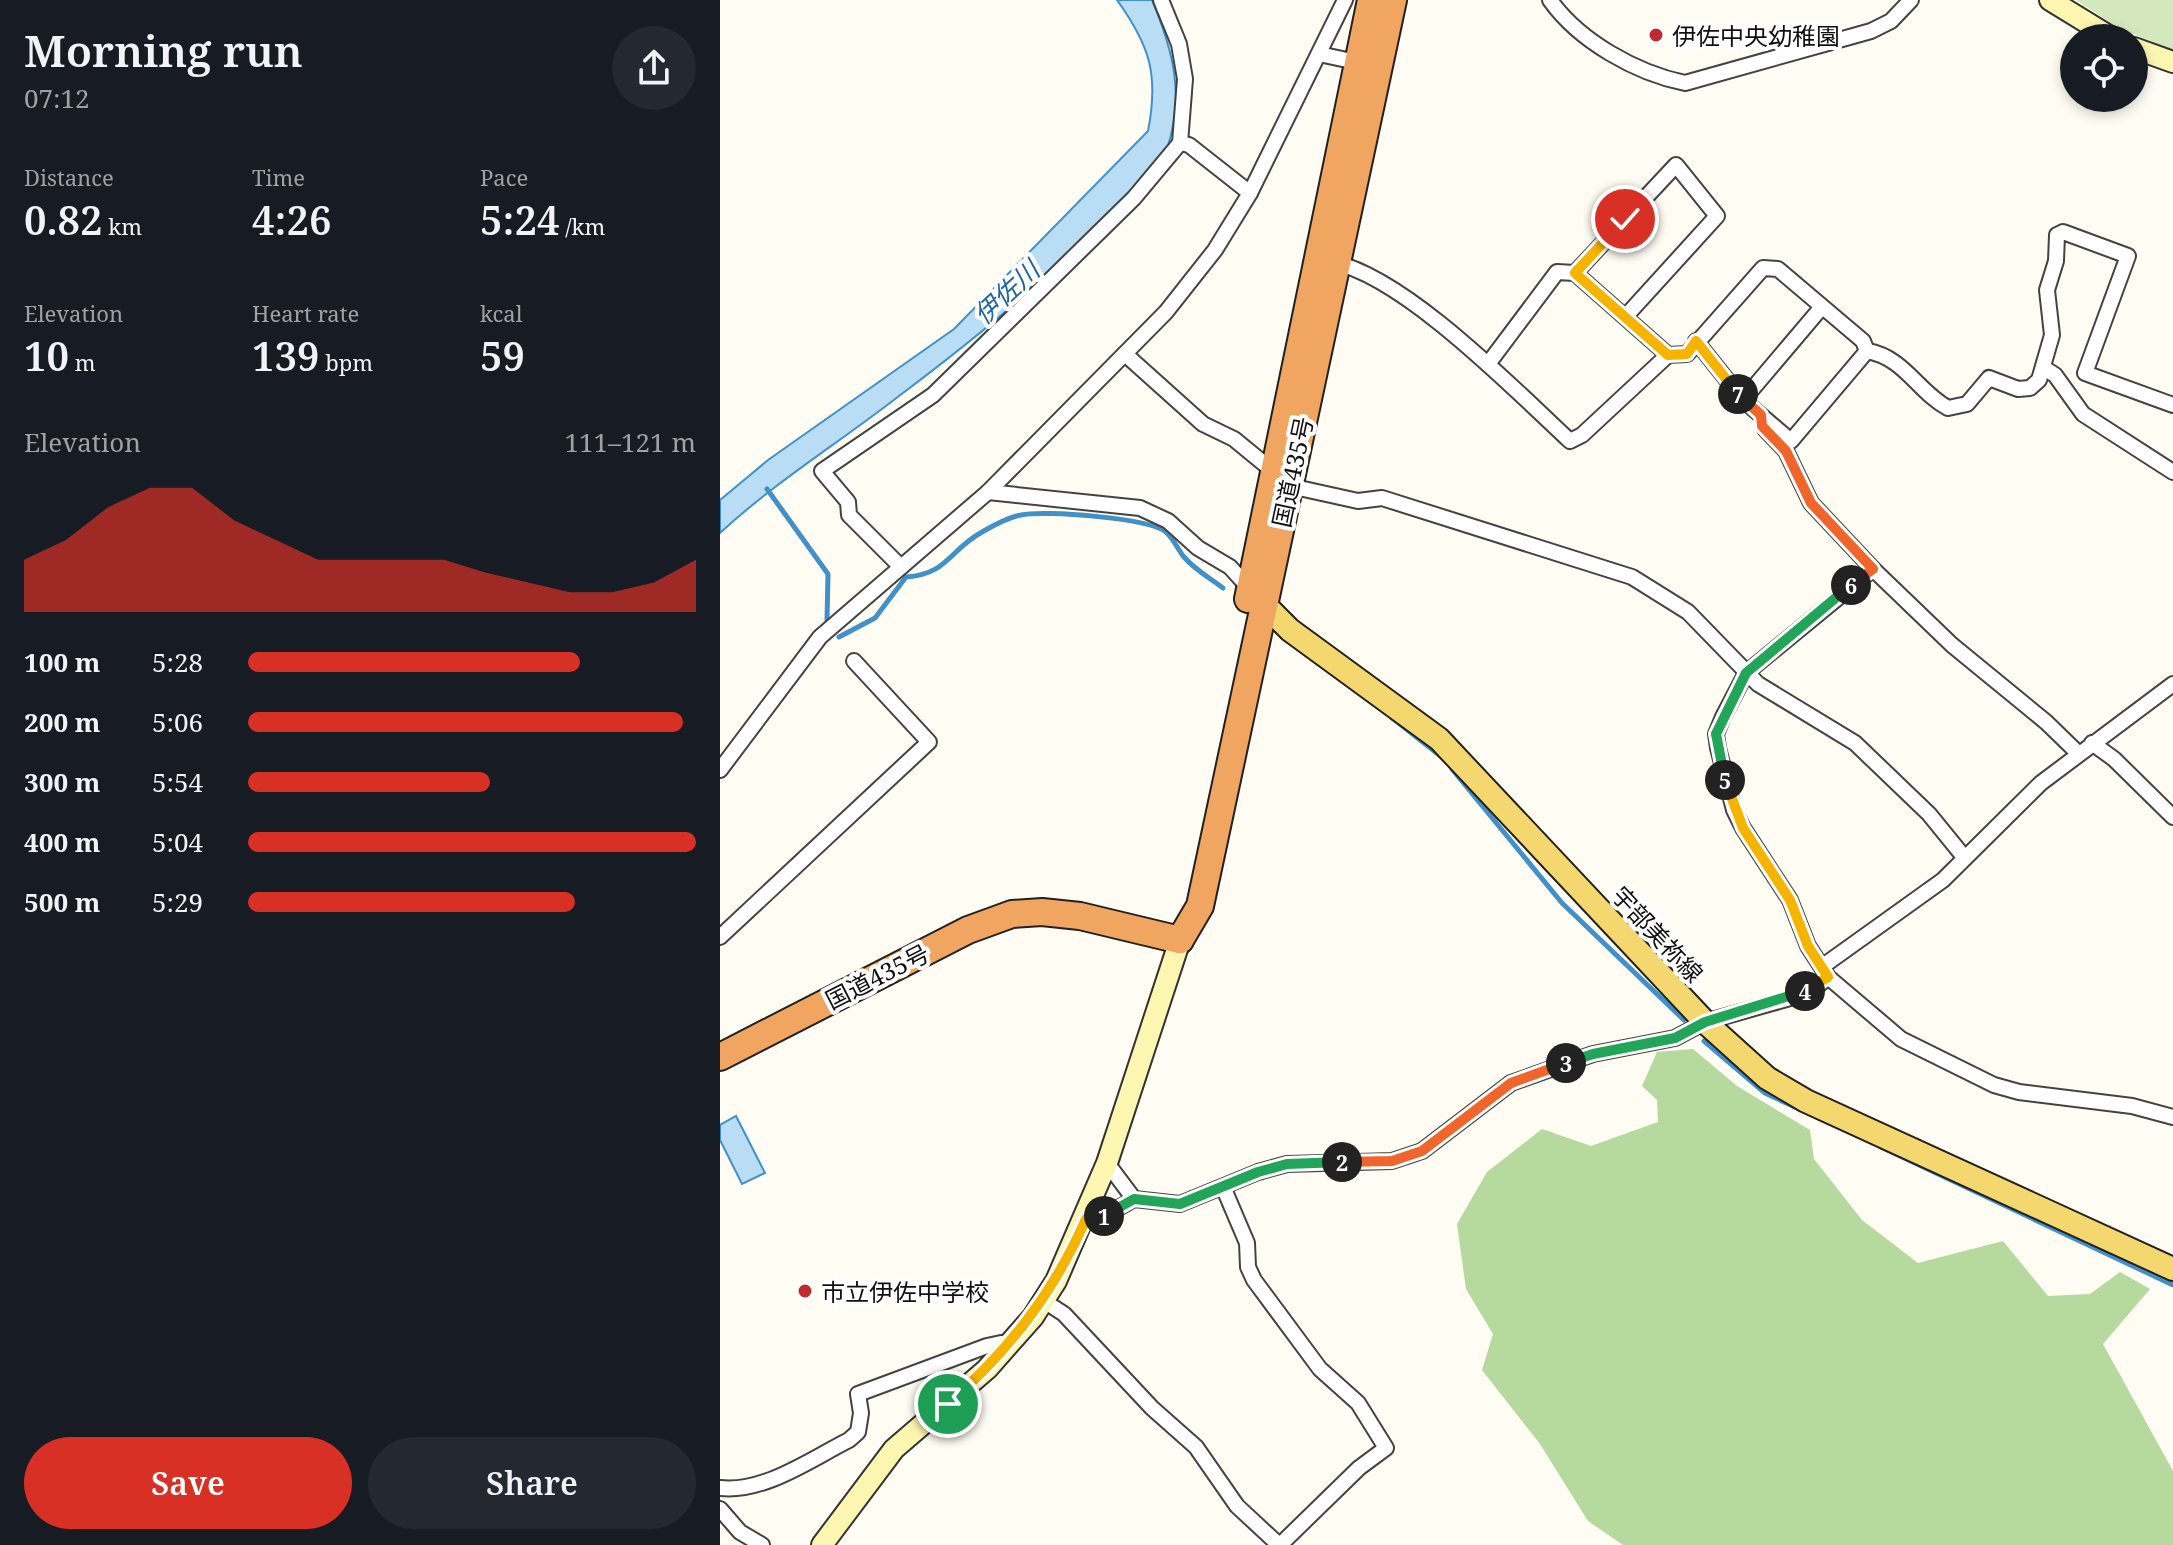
<!DOCTYPE html>
<html lang="en">
<head>
<meta charset="utf-8">
<style>
	:root { --surface:#171b24; --page:#242831; --text:#f1f3f6; --muted:#9ea1a6; --accent:#d93025 }
	body { margin:0; font-family:"Noto Serif","Noto Sans JP",serif; background:var(--page); color:var(--text); height:100vh; display:flex; flex-direction:column; font-size:30px; white-space:nowrap }
	* { box-sizing:border-box; margin:0 }
	p { font-size:26px; color:var(--muted) }
	.icon { flex:none; width:44px; height:44px; fill:none; stroke:currentColor; stroke-width:2; stroke-linecap:round; stroke-linejoin:round }
	.map { position:relative; flex:1; overflow:hidden }
	.sheet { display:flex; flex-direction:column; background:var(--surface); width:720px }
	.sheet>* { flex:none }
	.fabs { position:absolute; left:1340px; top:24px; display:grid; gap:16px }
	.fabs a { display:grid; place-items:center; width:88px; height:88px; border-radius:50%; background:var(--surface); box-shadow:0 4px 12px #0003; font-size:40px }
	.pin { position:absolute; display:grid; place-items:center; width:68px; height:68px; color:#fff; margin:-34px; border:4px solid #fff; border-radius:50%; box-shadow:0 2px 8px #0007 }
	.km { position:absolute; width:40px; height:40px; margin:-20px; border-radius:50%; background:#222; color:#fff; font-size:22px; line-height:40px; text-align:center }
	.round { display:grid; place-items:center; flex:none; width:84px; height:84px; border-radius:42px; background:var(--page) }
	.summary { display:flex; align-items:center; justify-content:space-between; height:136px; padding:0 24px }
	h1 { font-size:44px; font-weight:600; line-height:60px }
	.metrics { display:grid; grid-template-columns:repeat(3,1fr); gap:12px; height:136px; padding:8px 24px }
	.metrics div { display:grid; align-content:center }
	.metrics b { font-size:40px; font-weight:600 }
	.metrics small { font-size:22px; font-weight:400 }
	.metrics p { font-size:22px }
	.chart { height:224px; padding:16px 24px }
	.chart p { display:flex; justify-content:space-between }
	.chart svg { width:100%; height:144px; margin-top:8px; fill:var(--accent); opacity:.7 }
	.primary-button { display:flex; gap:16px; margin-top:auto; padding:16px 24px }
	.primary-button a { flex:1; height:92px; border-radius:48px; background:var(--accent); color:#fff; font-size:32px; font-weight:600; line-height:92px; text-align:center }
	.primary-button a+a { background:var(--page); color:var(--text) }
	ul { padding:0 24px; list-style:none; font-size:26px }
	li { display:grid; grid-template-columns:128px 96px 1fr; align-items:center; height:60px }
	li i { height:20px; border-radius:10px; background:var(--accent) }
	main { display:flex; flex:1; min-height:0 }
	.map>svg:first-child { display:block }
	.green { fill:#d3e9bd }
	.forest { fill:#b6d99d }
	.water { fill:#b9ddf5; stroke:#4290ca; stroke-width:2 }
	.lines { fill:none; stroke-linecap:round; stroke-linejoin:round }
	.stream { stroke:#4290ca; stroke-width:5 }
	.street-casing { stroke:#434343; stroke-width:18 }
	.secondary-casing { stroke:#323232; stroke-width:24 }
	.primary-casing { stroke:#212121; stroke-width:26 }
	.highway-casing { stroke:#212121; stroke-width:30 }
	.street { stroke:#fff; stroke-width:14 }
	.secondary { stroke:#fcf6b1; stroke-width:20 }
	.primary { stroke:#f4d76e; stroke-width:22 }
	.highway { stroke:#f0a560; stroke-width:26 }
	.split-1-casing { stroke:#fff; stroke-width:16 }
	.split-2-casing { stroke:#fff; stroke-width:16 }
	.split-3-casing { stroke:#fff; stroke-width:16 }
	.split-4-casing { stroke:#fff; stroke-width:16 }
	.split-5-casing { stroke:#fff; stroke-width:16 }
	.split-6-casing { stroke:#fff; stroke-width:16 }
	.split-7-casing { stroke:#fff; stroke-width:16 }
	.split-8-casing { stroke:#fff; stroke-width:16 }
	.split-1 { stroke:#f5b400; stroke-width:10 }
	.split-2 { stroke:#22a559; stroke-width:10 }
	.split-3 { stroke:#f0652b; stroke-width:10 }
	.split-4 { stroke:#22a559; stroke-width:10 }
	.split-5 { stroke:#f5b400; stroke-width:10 }
	.split-6 { stroke:#22a559; stroke-width:10 }
	.split-7 { stroke:#f0652b; stroke-width:10 }
	.split-8 { stroke:#f5b400; stroke-width:10 }
	.poi-dot { fill:#bd2b2f; stroke:#fff; stroke-width:3 }
	.labels { text-anchor:middle; dominant-baseline:central; stroke-width:8; stroke-linejoin:round; paint-order:stroke }
	.poi-label { font-size:24px; fill:#101010; stroke:#fff; text-anchor:start }
	.street-label { font-size:24px; fill:#101010; stroke:#fff }
	.water-label { font-size:26px; font-style:italic; fill:#1c639f; stroke:#fff }
</style>
</head>
<body>
<main>
<section class="sheet">
<div class="summary"><div><h1>Morning run</h1><p>07:12</p></div><a class="round"><svg class="icon" aria-label="share" viewBox="0 0 24 24"><path d="M12 15V3M7 8l5-5 5 5M5 13v7h14v-7"/></svg></a></div>
<div class="metrics">
<div><p>Distance</p><b>0.82<small> km</small></b></div>
<div><p>Time</p><b>4:26</b></div>
<div><p>Pace</p><b>5:24<small> /km</small></b></div>
</div>
<div class="metrics">
<div><p>Elevation</p><b>10<small> m</small></b></div>
<div><p>Heart rate</p><b>139<small> bpm</small></b></div>
<div><p>kcal</p><b>59</b></div>
</div>
<div class="chart"><p><span>Elevation</span>111–121 m</p>
<svg viewBox="0 0 160 44" preserveAspectRatio="none"><path d="M0 44V28L10 22L20 12L30 6L40 6L50 16L60 22L70 28L80 28L90 28L100 28L110 32L120 35L130 38L140 38L150 35L160 28V44z"/></svg>
</div>
<ul>
<li><b>100 m</b>5:28<i style="width:74%"></i></li>
<li><b>200 m</b>5:06<i style="width:97%"></i></li>
<li><b>300 m</b>5:54<i style="width:54%"></i></li>
<li><b>400 m</b>5:04<i style="width:100%"></i></li>
<li><b>500 m</b>5:29<i style="width:73%"></i></li>
</ul>
<div class="primary-button"><a>Save</a><a>Share</a></div>
</section>
<div class="map">
<svg width="1453" height="1545" viewBox="0 0 1453 1545">
	<rect width="100%" height="100%" fill="#fffdf3"/>
	<path class="green" d="M1356,0h97v50l-54,-22z"/>
	<path class="forest" d="M973,1049l44,37 73,44 4,29 48,61 56,43 85,-22 45,55 42,-2 30,-22 30,17 -47,55 70,127v74h-550l-35,-24 -48,-77 -58,-74 11,-36 -27,-45 -9,-65 30,-52 55,-43 49,17 67,-24 -1,-22 -15,-14 15,-34z"/>
	<g class="water">
		<path d="M397,0h35c21,50 33,95 15,149 -75,94 -172,175 -268,247 -59,46 -124,86 -179,137v-33l48,-40 186,-131 194,-198c11,-56 2,-85 -31,-131z"/>
		<path d="M16,1116l29,57 -23,11 -22,-44v-15z"/>
	</g>
	<g class="lines">
		<g class="stream">
			<path d="M47,489l61,85 -1,46"/>
			<path d="M119,637l36,-19 31,-41c42,-3 42,-26 76,-45 12,-7 26,-15 39,-17 23,-5 128,3 145,17 8,7 12,18 18,25 11,13 26,21 39,31"/>
			<path d="M671,717l52,41"/>
			<path d="M732,769l110,134 122,117"/>
			<path d="M984,1041l61,52 34,16"/>
			<path d="M1161,1147l292,138"/>
		</g>
		<g class="street-casing">
			<g id="street">
				<path d="M830,0c29,41 86,73 135,83l186,-52 20,-10 20,-21"/>
				<path d="M599,54l42,9"/>
				<path d="M460,143l9,2 61,48"/>
				<path d="M612,262c72,14 183,128 238,179l12,-6 86,-80 19,-1 76,-86 15,1 85,72 4,10 -76,90 -48,-41 -47,-59"/>
				<path d="M855,273l101,-108 41,51 -91,100"/>
				<path d="M1147,351c37,6 51,41 81,57l19,-4 22,-26 29,11 12,-1 9,-8 13,-45 -5,-45 9,-29 1,-26 6,-3 65,24 -43,117 88,32"/>
				<path d="M405,354l78,70 31,15 39,32"/>
				<path d="M768,364l69,-92 18,1 93,82"/>
				<path d="M1324,368l11,7 28,39 90,58"/>
				<path d="M1023,400l78,-92"/>
				<path d="M1045,429l21,22 25,52 62,66 79,76 94,77 33,32"/>
				<path d="M570,486l68,15 24,-3 250,79 56,35 70,72 97,59 74,71 35,43"/>
				<path d="M268,492l152,16 28,13 30,27 32,19 20,22"/>
				<path d="M181,567l-52,-52 -1,-13 -26,-31 111,-76 201,-197 46,-55 5,-64 -6,-35 -18,-44"/>
				<path d="M1153,569l-127,104 -23,44 -7,17 2,14 16,62 9,18 47,72 18,46 20,31 73,62 93,46 25,7 113,14 41,11"/>
				<path d="M1372,743l22,16 59,58"/>
				<path d="M0,770l100,-133 168,-145 178,-180 49,-62 35,-57 95,-193"/>
				<path d="M0,937l209,-195 -75,-81"/>
				<path d="M1103,966l120,-86 98,-97 132,-99"/>
				<path d="M387,1163l27,36"/>
				<path d="M504,1189l23,54 1,24 6,13 66,89 38,34 28,45 -27,20 -79,77"/>
				<path d="M366,1219l17,-2 31,-18 46,5 78,-32 29,-8 105,-3 30,-10 89,-68 82,-29 82,-16 30,-16 85,-24 26,-11 12,-10"/>
				<path d="M324,1301l20,13 88,94 44,39 41,59 42,39"/>
				<path d="M0,1488c44,5 91,-29 129,-48l9,-8 3,-19 -3,-19 129,-48 14,-3 6,4"/>
				<path d="M0,1509l20,23 22,13"/>
			</g>
		</g>
		<g class="secondary-casing">
			<g id="secondary">
				<path d="M1330,0l62,38"/>
				<path d="M1414,48l39,14"/>
				<path d="M102,1545l72,-96 93,-80 46,-52 23,-36 51,-118 73,-223"/>
			</g>
		</g>
		<g class="primary-casing">
			<path id="primary" d="M535,595l35,35 149,109 266,283 62,56 39,23 367,168"/>
		</g>
		<g class="highway-casing">
			<g id="highway">
				<path d="M528,599l123,-599"/>
				<path d="M460,940l20,-34 193,-906"/>
				<path d="M0,1057l248,-127 44,-16 30,-2 38,4 100,24"/>
			</g>
		</g>
		<use href="#street" class="street"/>
		<use href="#secondary" class="secondary"/>
		<use href="#primary" class="primary"/>
		<use href="#highway" class="highway"/>
	</g>
	<g class="lines">
		<g class="split-1-casing">
			<path id="split-1" d="M228,1404c61,-54 105,-110 138,-185l18,-3"/>
		</g>
		<g class="split-2-casing">
			<path id="split-2" d="M384,1216l30,-17 46,5 78,-32 29,-8 55,-2"/>
		</g>
		<g class="split-3-casing">
			<path id="split-3" d="M622,1162l50,-1 30,-10 89,-68 55,-20"/>
		</g>
		<g class="split-4-casing">
			<path id="split-4" d="M846,1063l27,-9 82,-16 30,-16 100,-31"/>
		</g>
		<g class="split-5-casing">
			<path id="split-5" d="M1005,780l18,48 47,72 18,46 20,31 -23,14"/>
		</g>
		<g class="split-6-casing">
			<path id="split-6" d="M1005,780l-9,-46 30,-61 105,-88"/>
		</g>
		<g class="split-7-casing">
			<path id="split-7" d="M1018,394l23,21 1,11 24,25 25,52 62,66 -22,16"/>
		</g>
		<g class="split-8-casing">
			<path id="split-8" d="M905,219l-50,54 93,82 19,-1 9,-13 42,53"/>
		</g>
		<use href="#split-1" class="split-1"/>
		<use href="#split-2" class="split-2"/>
		<use href="#split-3" class="split-3"/>
		<use href="#split-4" class="split-4"/>
		<use href="#split-5" class="split-5"/>
		<use href="#split-6" class="split-6"/>
		<use href="#split-7" class="split-7"/>
		<use href="#split-8" class="split-8"/>
	</g>
	<g class="poi-dot">
		<circle cx="936" cy="35" r="8"/>
		<circle cx="85" cy="1291" r="8"/>
	</g>
	<g class="labels">
		<g class="poi-label">
			<text x="952" y="35">伊佐中央幼稚園</text>
			<text x="101" y="1291">市立伊佐中学校</text>
		</g>
		<g class="street-label">
			<text transform="translate(572 472) rotate(-78)">国道435号</text>
			<text transform="translate(938 934) rotate(47)">宇部美祢線</text>
			<text transform="translate(157 976) rotate(-27)">国道435号</text>
		</g>
		<g class="water-label">
			<text transform="translate(286 292) rotate(-43)">伊佐川</text>
		</g>
	</g>
</svg>
<div class="fabs">
<a><svg class="icon" aria-label="locate" viewBox="0 0 24 24"><circle cx="12" cy="12" r="6"/><path d="M12 2v4M12 18v4M2 12h4M18 12h4"/></svg></a>
</div>
<div class="pin" style="left:228px;top:1404px;background:#1e9e55"><svg class="icon" aria-label="arrive" viewBox="0 0 24 24"><path d="M6 21V4h12l-3 4 3 4H6"/></svg></div>
<div class="pin" style="left:905px;top:219px;background:#d93025"><svg class="icon" aria-label="check" viewBox="0 0 24 24"><path d="M5 12l5 5 9-10"/></svg></div>
<b class="km" style="left:384px;top:1216px">1</b>
<b class="km" style="left:622px;top:1162px">2</b>
<b class="km" style="left:846px;top:1063px">3</b>
<b class="km" style="left:1085px;top:991px">4</b>
<b class="km" style="left:1005px;top:780px">5</b>
<b class="km" style="left:1131px;top:585px">6</b>
<b class="km" style="left:1018px;top:394px">7</b>
</div>
</main>
</body>
</html>
